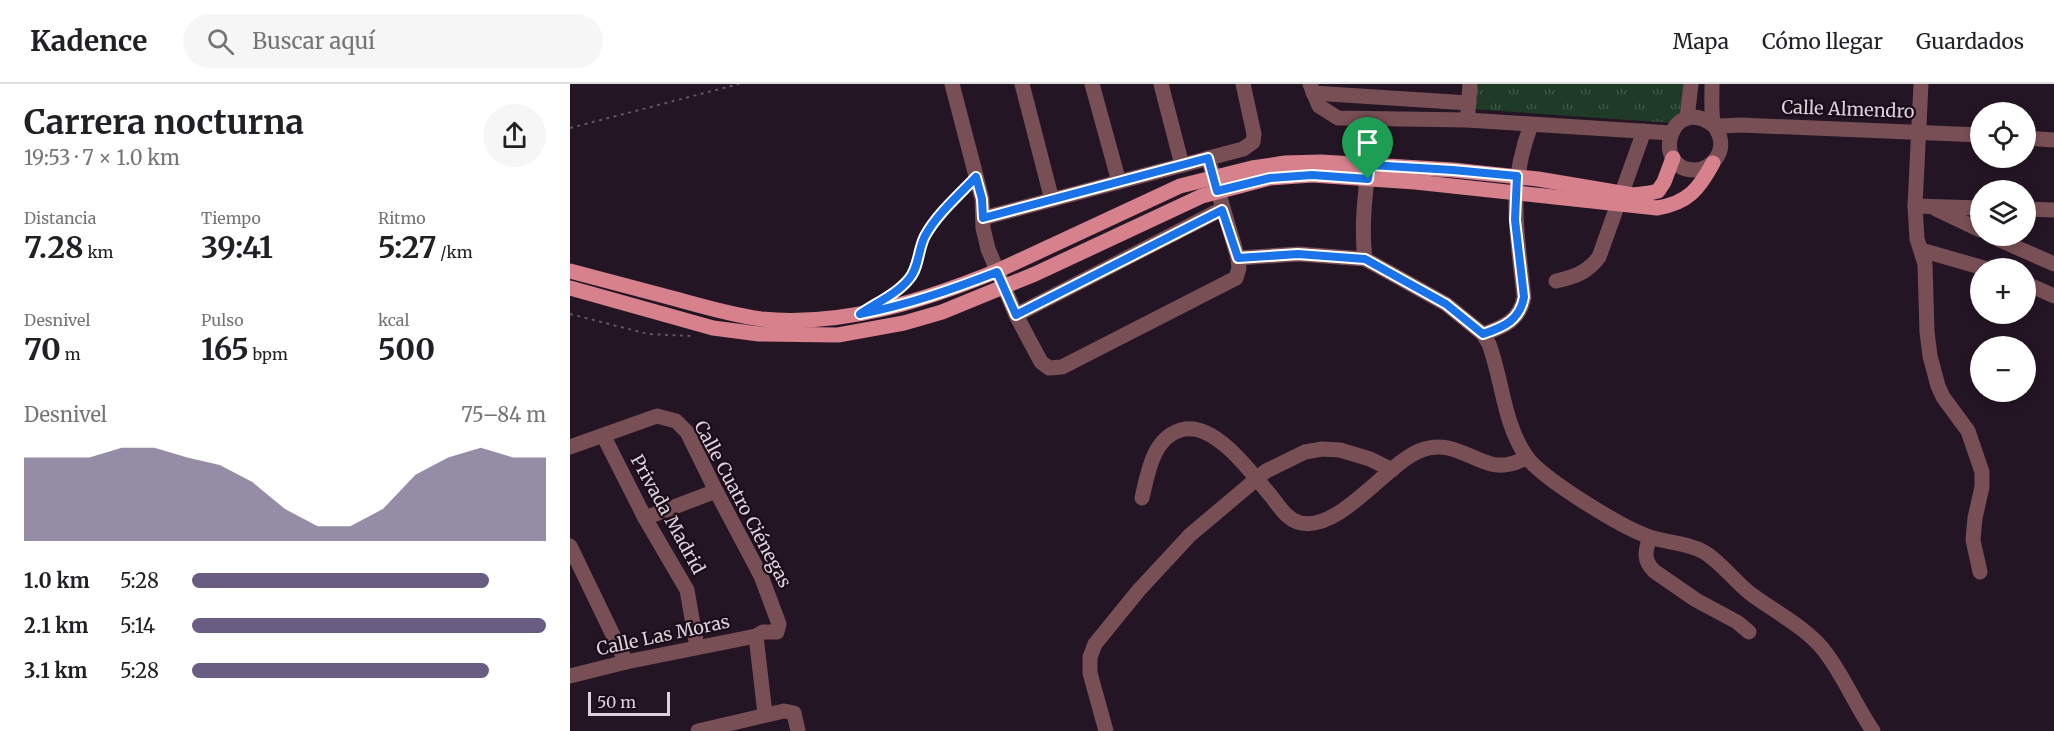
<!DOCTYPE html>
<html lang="es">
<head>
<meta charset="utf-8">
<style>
	:root { --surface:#fff; --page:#f6f6f6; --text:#202124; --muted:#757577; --line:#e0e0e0; --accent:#695d81 }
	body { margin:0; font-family:Merriweather,serif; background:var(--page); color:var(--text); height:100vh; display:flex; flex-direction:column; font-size:22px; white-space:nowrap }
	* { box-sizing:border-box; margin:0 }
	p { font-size:20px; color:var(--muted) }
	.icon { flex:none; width:33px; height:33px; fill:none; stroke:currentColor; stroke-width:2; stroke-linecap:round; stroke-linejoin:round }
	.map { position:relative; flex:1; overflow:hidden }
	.drawer { display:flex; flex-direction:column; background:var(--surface); width:570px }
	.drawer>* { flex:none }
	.controls { position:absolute; left:1400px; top:18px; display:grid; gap:12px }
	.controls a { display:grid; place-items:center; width:66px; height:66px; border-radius:50%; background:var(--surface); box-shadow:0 3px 9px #0003; font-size:30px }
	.scale { position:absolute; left:18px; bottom:15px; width:82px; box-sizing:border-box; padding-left:6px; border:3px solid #ddd2dc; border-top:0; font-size:16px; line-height:21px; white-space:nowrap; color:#ddd2dc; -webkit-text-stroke:4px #1b0c1a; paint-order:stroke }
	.pin { position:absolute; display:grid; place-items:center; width:51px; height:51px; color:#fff; margin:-62px -26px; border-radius:50% 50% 50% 0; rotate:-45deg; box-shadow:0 0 6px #0007 }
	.pin .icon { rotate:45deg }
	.round { display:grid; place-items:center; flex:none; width:63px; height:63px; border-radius:32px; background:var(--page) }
	.headline { display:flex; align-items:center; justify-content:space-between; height:102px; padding:0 24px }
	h1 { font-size:33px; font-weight:700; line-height:45px }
	.figures { display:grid; grid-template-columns:repeat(3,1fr); gap:9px; height:102px; padding:6px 24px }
	.figures div { display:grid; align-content:center }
	.figures b { font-size:30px; font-weight:700 }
	.figures small { font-size:16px; font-weight:400 }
	.figures p { font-size:16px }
	.chart { height:168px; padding:12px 24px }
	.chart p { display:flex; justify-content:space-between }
	.chart svg { width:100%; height:108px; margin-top:6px; fill:var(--accent); opacity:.7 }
	ul { padding:0 24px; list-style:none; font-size:20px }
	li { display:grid; grid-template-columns:96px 72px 1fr; align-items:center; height:45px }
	li i { height:15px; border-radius:8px; background:var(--accent) }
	header { display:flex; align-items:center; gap:36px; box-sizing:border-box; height:84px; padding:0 30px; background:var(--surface); border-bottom:2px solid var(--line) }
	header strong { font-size:28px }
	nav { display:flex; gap:33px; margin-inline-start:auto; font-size:21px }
	.search { width:420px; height:54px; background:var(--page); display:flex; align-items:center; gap:15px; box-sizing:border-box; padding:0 21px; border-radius:33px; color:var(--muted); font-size:22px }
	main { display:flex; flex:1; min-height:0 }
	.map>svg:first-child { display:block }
	.park { fill:url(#park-tufts) }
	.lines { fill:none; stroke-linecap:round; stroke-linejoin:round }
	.path { stroke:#625462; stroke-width:2; stroke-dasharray:3 4.5; stroke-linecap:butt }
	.minor { stroke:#784f54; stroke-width:15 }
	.major { stroke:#d6818c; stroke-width:15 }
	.route-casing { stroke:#fff; stroke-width:12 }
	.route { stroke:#1a73e8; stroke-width:8 }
	.labels { text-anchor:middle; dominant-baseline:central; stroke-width:4.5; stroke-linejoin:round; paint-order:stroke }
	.street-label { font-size:18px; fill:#ddd2dc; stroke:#1b0c1a }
</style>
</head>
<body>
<header>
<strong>Kadence</strong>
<div class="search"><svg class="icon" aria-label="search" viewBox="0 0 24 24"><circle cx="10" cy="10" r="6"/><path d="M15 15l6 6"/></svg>Buscar aquí</div>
<nav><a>Mapa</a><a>Cómo llegar</a><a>Guardados</a></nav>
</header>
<main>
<section class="drawer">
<div class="headline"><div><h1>Carrera nocturna</h1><p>19:53 · 7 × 1.0 km</p></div><a class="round"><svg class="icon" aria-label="share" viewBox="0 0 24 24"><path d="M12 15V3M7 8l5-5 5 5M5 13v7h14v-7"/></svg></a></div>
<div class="figures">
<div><p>Distancia</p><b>7.28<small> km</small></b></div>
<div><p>Tiempo</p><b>39:41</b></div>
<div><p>Ritmo</p><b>5:27<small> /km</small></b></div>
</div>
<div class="figures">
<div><p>Desnivel</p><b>70<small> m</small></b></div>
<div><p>Pulso</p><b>165<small> bpm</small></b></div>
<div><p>kcal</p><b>500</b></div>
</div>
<div class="chart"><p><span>Desnivel</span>75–84 m</p>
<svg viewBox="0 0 160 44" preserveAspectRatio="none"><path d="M0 44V10L10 10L20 10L30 6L40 6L50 10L60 13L70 20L80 31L90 38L100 38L110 31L120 17L130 10L140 6L150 10L160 10V44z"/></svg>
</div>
<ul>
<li><b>1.0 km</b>5:28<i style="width:84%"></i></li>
<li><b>2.1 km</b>5:14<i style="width:100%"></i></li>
<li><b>3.1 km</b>5:28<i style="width:84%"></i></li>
</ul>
</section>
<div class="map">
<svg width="1484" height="647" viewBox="0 0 1484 647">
	<defs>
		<pattern id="park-tufts" width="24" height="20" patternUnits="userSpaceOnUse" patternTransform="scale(1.5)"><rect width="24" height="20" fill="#1f3a26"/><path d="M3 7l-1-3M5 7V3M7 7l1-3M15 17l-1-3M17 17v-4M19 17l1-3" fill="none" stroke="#3f5645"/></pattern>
	</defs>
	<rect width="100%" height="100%" fill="#241524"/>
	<path class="park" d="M905,0h210l-1,27 -11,12 -202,-14z"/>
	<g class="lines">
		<g class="path">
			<path d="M0,44l169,-44"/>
			<path d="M323,208c30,-19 19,-36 36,-63 10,-15 25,-29 38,-42"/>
			<path d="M0,230l78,20 43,2"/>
		</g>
		<g class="minor">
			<path d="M382,0l30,115 1,29 5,21 28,66 25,47 8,6 13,-1 174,-89 3,-10 -1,-10 -30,-100"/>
			<path d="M452,0l30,116"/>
			<path d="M522,0l27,98"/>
			<path d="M591,0l21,81"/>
			<path d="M740,0l9,22 19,12 129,2 204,13"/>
			<path d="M1142,0c0,12 -1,25 1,37 1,6 6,11 7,17 4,16 -9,31 -25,32 -45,0 -25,-77 18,-45"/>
			<path d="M1351,0l-6,122 2,33 8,25 2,68 3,24 8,30 5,11 25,34 14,41v15l-7,31 -2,22 7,32"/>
			<path d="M743,9l156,10"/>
			<path d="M898,28l2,-28"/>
			<path d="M1117,34l4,-34"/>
			<path d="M1147,46l4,-4 20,-1 239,10"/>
			<path d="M1455,54l29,2"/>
			<path d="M1345,122l65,2"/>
			<path d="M1366,125l44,21"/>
			<path d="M1455,125l29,1"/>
			<path d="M413,134l260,-69 10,-7 1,-8 -11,-50"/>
			<path d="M1421,152l63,28"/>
			<path d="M1351,166l63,18"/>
			<path d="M668,174l60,-4 67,5 81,45 37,30 6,10c14,38 14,78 37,112 16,23 94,70 121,80 18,7 40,6 57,16 18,11 31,30 47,42 24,18 58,35 75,59 18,24 30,53 47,78"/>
			<path d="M795,175c-6,-47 6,-93 7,-140"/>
			<path d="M986,197c18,-4 31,-8 43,-24l45,-126"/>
			<path d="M1455,199l29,13"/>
			<path d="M446,231l206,-106"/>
			<path d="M913,250c21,-7 37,-14 41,-37 -7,-65 -17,-109 7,-172"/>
			<path d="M34,353l41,81 42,72 10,57"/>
			<path d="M0,363l87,-31 19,5 11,11 29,59 45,85 18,48 -2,8h-14l-7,4 -130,26 -56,14"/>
			<path d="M572,414c6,-26 11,-63 43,-69 32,-5 67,45 86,67 8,10 16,24 30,27 39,8 85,-58 118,-72 38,-16 60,21 91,13 6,-1 12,-4 17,-7"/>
			<path d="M75,434l71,-27"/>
			<path d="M1080,453c-5,14 -7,23 4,34l42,29 41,22 12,10"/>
			<path d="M0,462l56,116"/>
			<path d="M186,552l9,78"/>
			<path d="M128,647l86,-20 10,2 4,18"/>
			<path d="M536,647l-16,-58v-16l5,-13 44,-54 51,-55 76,-64 39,-19 17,-3 18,1 30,9 22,11"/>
		</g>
		<g class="major">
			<path d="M0,187c34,9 68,18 102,27 29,8 59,17 89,21 82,8 162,-18 236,-48l183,-85 72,-18 33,-5 36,-1 132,8 85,9 95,16 17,-2 8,-2 6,-9 9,-24"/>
			<path d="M0,204l143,40 46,6 79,1 66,-12 38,-11 93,-38 167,-78 68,-18 42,-3 103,7 242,26c31,-5 42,-19 56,-45"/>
		</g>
	</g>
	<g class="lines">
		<g class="route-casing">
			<path id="route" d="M638,74l9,33 53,-13 42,-3 56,4 2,-14 83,5 64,6 -2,44 9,77c-4,23 -20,30 -41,37l-37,-30 -81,-45 -67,-5 -60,4 -16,-48 -206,105 -19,-43c-44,17 -89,33 -137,42 16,-11 37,-20 49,-35 10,-11 9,-30 16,-43 12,-22 34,-41 51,-59l6,22 1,19z"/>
		</g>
		<use href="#route" class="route"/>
	</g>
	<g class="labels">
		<g class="street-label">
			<text transform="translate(1278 25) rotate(2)">Calle Almendro</text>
			<text transform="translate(173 420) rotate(62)">Calle Cuatro Ciénegas</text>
			<text transform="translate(98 430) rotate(61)">Privada Madrid</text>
			<text transform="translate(93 551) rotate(-12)">Calle Las Moras</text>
		</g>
	</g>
</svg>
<div class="controls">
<a><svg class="icon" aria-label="locate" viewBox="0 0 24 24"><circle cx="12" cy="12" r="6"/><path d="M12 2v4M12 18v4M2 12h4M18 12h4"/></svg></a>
<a><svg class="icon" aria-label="layers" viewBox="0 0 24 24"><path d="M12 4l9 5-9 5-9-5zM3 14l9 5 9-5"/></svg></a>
<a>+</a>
<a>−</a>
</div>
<div class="scale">50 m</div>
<div class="pin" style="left:798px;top:95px;background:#1e9e55"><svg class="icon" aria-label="arrive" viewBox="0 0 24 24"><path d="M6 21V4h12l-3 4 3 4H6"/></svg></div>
</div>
</main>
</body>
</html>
